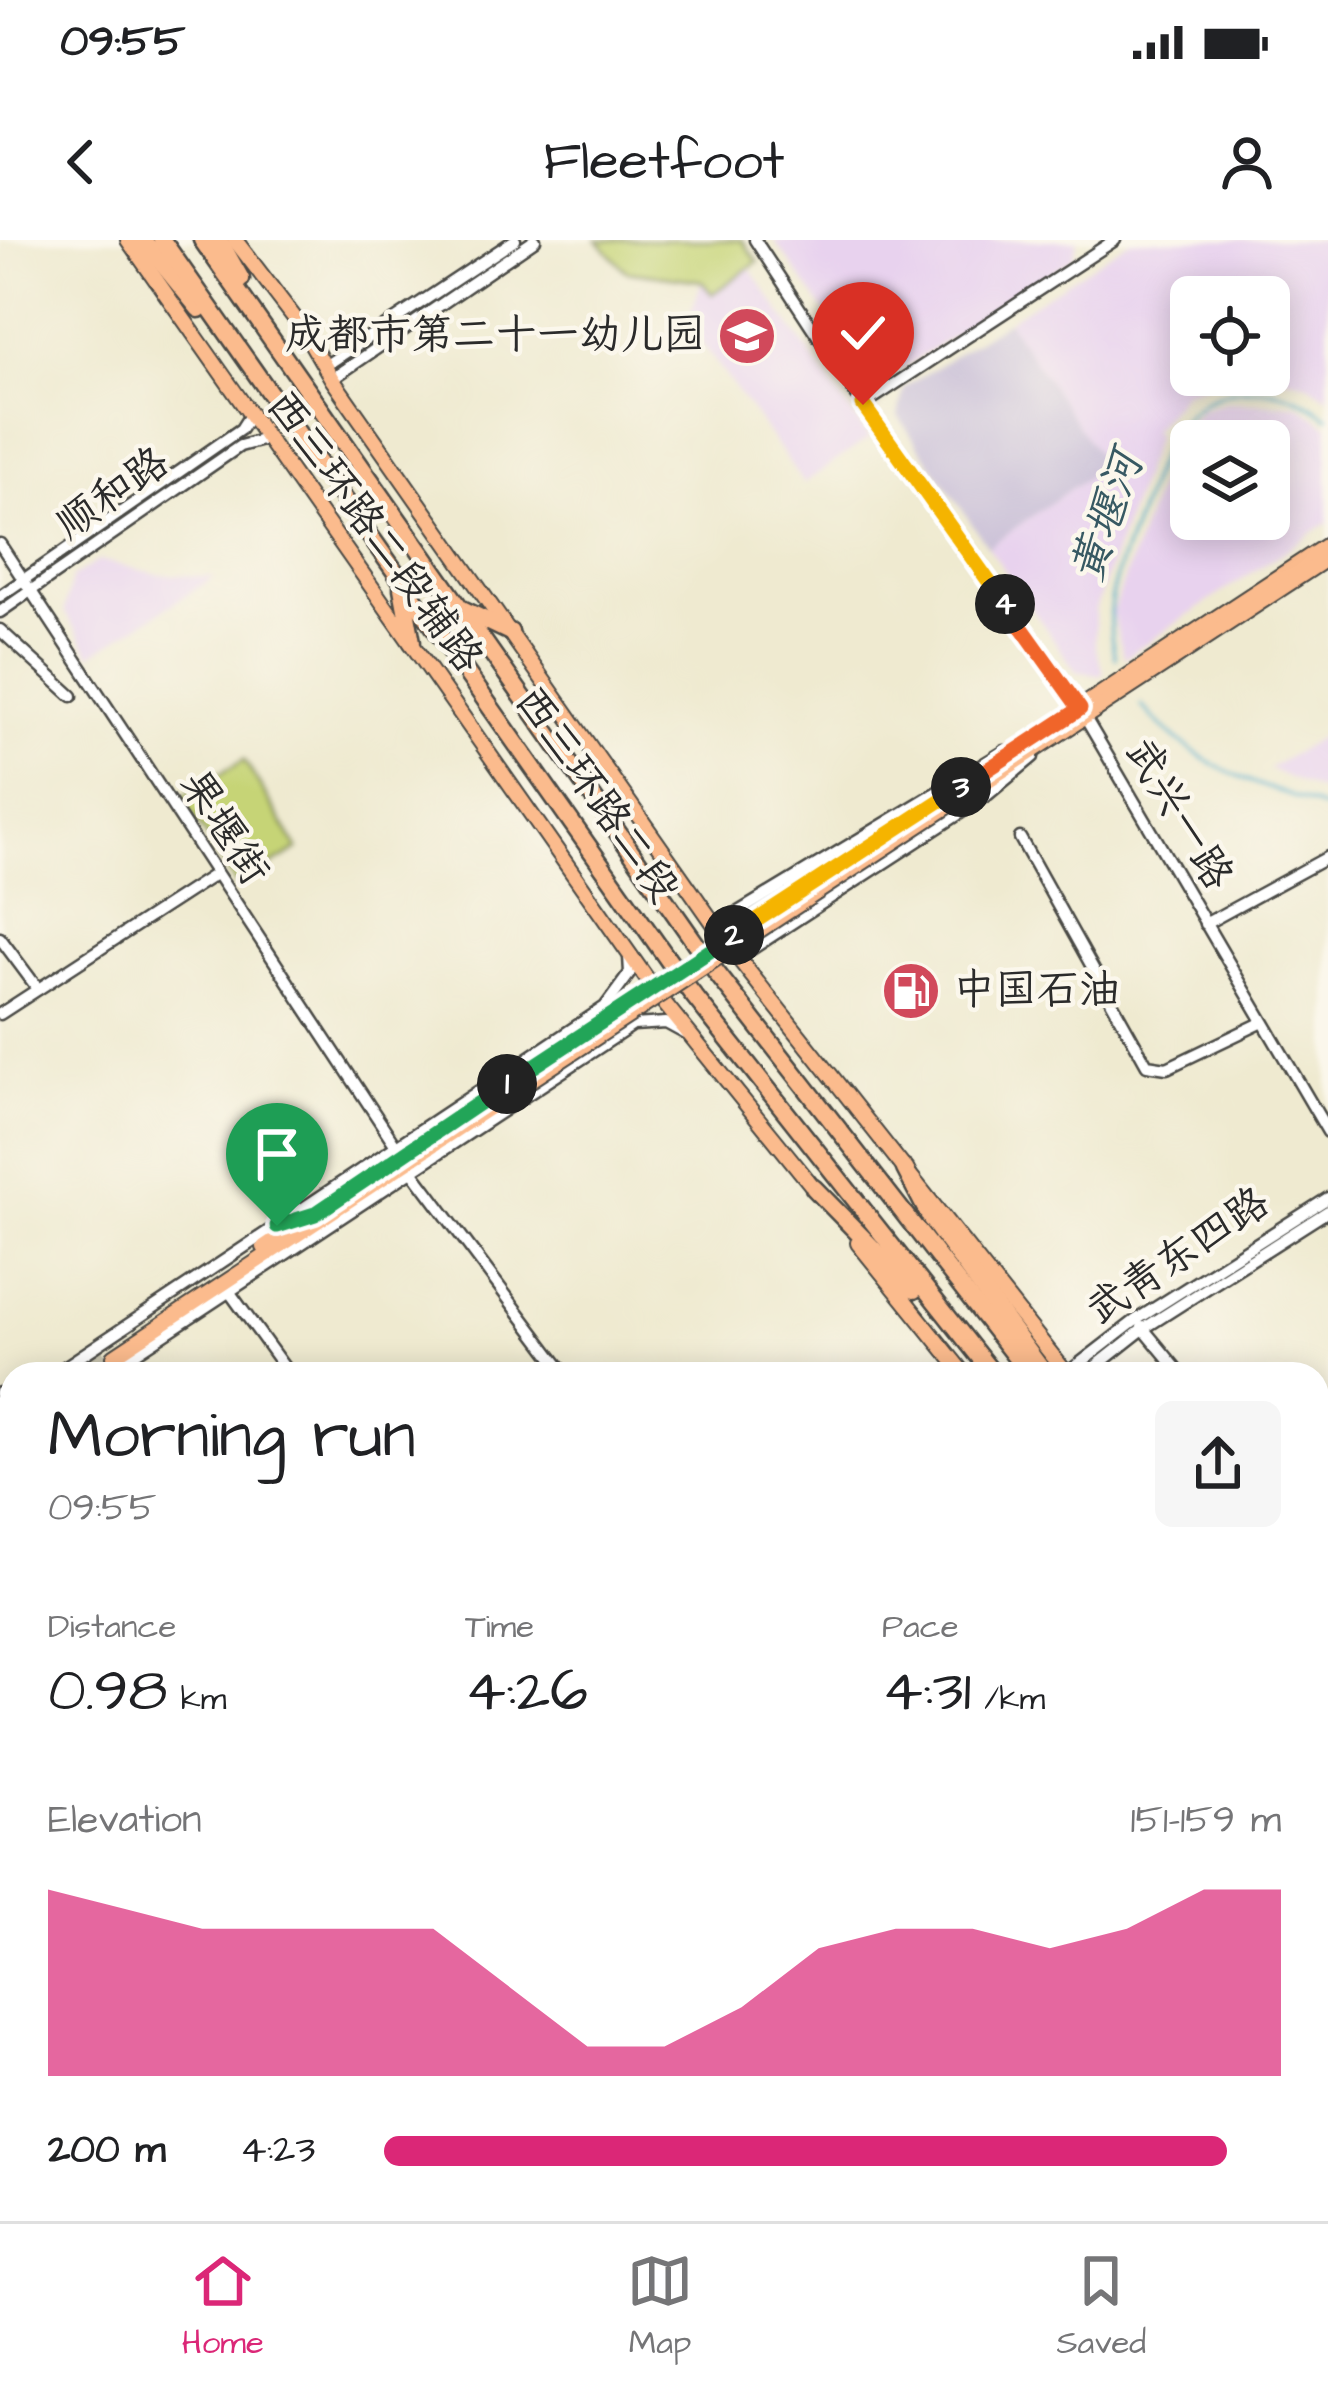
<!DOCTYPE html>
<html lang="en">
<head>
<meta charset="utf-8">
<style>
	:root { --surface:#fff; --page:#f6f6f6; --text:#202124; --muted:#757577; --line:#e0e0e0; --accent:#db2777 }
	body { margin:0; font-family:"Architects Daughter","LXGW WenKai TC",sans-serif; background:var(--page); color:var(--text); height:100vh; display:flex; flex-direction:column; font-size:45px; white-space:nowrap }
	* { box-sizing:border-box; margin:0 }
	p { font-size:39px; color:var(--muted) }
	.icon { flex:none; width:66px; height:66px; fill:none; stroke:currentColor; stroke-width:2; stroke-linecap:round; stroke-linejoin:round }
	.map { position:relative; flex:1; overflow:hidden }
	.sheet { position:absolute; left:0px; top:1122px; width:1329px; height:861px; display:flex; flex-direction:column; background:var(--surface); border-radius:36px 36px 0 0; box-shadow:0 6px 30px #0003 }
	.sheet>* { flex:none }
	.tools { position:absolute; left:1170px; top:36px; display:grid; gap:24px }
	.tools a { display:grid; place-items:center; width:120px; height:120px; border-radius:18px; background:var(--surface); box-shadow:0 6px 30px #0003; font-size:60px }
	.pin { position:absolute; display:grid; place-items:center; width:102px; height:102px; color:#fff; margin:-123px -51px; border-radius:50% 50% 50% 0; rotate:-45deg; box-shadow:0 0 12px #0007 }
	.pin .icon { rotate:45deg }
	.km { position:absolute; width:60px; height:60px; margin:-30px; border-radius:50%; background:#222; color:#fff; font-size:33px; line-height:60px; text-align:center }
	.round { display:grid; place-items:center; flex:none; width:126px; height:126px; border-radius:18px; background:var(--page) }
	.head { display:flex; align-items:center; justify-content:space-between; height:204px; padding:0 48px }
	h1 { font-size:66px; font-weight:600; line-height:90px }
	.stats { display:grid; grid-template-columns:repeat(3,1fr); gap:18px; height:204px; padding:12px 48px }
	.stats div { display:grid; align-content:center }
	.stats b { font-size:60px; font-weight:600 }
	.stats small { font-size:33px; font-weight:400 }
	.stats p { font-size:33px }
	.chart { height:336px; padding:24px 48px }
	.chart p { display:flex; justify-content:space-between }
	.chart svg { width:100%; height:216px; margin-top:12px; fill:var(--accent); opacity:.7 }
	ul { padding:0 48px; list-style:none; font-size:39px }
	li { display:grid; grid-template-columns:192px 144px 1fr; align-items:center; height:90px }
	li i { height:30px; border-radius:15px; background:var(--accent) }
	.status { display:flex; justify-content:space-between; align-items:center; height:84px; padding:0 60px; background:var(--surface); direction:ltr }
	.status svg { height:33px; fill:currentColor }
	header { display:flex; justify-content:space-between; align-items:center; height:156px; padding:0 48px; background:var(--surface); font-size:54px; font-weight:600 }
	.dock { display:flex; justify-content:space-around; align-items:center; height:168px; border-top:3px solid var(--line); background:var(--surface); font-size:33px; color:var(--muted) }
	.dock a { display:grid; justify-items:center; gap:6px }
	.dock .active { color:var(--accent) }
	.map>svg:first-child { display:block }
	.built { fill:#e8d2ee; fill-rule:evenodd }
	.industrial { fill:#c9bfd7 }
	.green { fill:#c6d476; stroke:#788050; stroke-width:3 }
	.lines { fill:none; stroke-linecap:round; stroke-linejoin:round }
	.stream { stroke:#4daecc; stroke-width:3 }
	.major-tunnel { stroke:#c8c4af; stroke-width:14; stroke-dasharray:14 7; stroke-linecap:butt }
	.minor-casing { stroke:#484844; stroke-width:15 }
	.major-casing { stroke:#484844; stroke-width:18 }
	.highway-casing { stroke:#484844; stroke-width:21 }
	.minor { stroke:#fff; stroke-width:10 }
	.major { stroke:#fbbb8d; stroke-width:14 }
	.highway { stroke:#fbbb8d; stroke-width:16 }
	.rail-casing { stroke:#2b2b2b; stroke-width:8 }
	.rail { stroke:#fbf7ec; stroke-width:3; stroke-dasharray:9; stroke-linecap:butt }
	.major-bridge-casing { stroke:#484844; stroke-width:18; stroke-linecap:butt }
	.major-bridge { stroke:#fbbb8d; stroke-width:14 }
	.split-1-casing { stroke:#fff; stroke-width:24 }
	.split-2-casing { stroke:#fff; stroke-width:24 }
	.split-3-casing { stroke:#fff; stroke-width:24 }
	.split-4-casing { stroke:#fff; stroke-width:24 }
	.split-5-casing { stroke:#fff; stroke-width:24 }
	.split-1 { stroke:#22a559; stroke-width:15 }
	.split-2 { stroke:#22a559; stroke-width:15 }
	.split-3 { stroke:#f5b400; stroke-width:15 }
	.split-4 { stroke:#f0652b; stroke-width:15 }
	.split-5 { stroke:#f5b400; stroke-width:15 }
	.labels { text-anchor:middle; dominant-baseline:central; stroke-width:9; stroke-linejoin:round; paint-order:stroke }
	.poi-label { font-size:42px; fill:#2b2b2b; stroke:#fbf7ec; text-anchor:end }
	.street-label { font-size:42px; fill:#2b2b2b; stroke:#fbf7ec }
	.water-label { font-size:45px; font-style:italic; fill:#375963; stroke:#fbf7ec }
</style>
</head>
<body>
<div class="status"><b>09:55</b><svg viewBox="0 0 49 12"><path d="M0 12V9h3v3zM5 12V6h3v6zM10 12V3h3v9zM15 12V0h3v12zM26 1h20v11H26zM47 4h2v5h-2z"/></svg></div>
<header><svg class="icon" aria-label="back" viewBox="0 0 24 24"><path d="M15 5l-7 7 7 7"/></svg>Fleetfoot<svg class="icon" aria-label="person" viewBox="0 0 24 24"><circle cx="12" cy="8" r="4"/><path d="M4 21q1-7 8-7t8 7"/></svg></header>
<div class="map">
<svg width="1328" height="1981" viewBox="0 0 1328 1981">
	<rect width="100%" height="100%" fill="#fbf7ec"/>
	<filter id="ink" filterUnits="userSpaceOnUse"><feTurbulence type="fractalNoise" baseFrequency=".00833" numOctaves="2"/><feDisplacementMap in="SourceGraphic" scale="24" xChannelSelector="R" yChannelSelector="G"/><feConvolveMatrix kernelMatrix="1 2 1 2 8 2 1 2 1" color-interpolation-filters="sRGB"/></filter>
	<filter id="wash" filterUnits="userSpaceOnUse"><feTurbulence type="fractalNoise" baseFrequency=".004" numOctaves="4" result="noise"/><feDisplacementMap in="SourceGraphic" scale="48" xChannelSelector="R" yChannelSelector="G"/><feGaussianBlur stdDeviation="2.7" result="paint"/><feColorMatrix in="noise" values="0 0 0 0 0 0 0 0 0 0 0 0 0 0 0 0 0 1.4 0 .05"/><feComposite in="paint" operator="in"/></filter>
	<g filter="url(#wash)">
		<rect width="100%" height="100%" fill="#efead0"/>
		<g class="built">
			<path d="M774,0h304l-5,18 -179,116 -25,-1z"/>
			<path d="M1131,0h197v157l-21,-14 -38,-10v-76h-78v78h42l-49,17 -33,40 5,3 -61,175v37l9,26 -5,2 -23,-4 -88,-124 116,-82 -97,-144z"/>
			<path d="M750,28l119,170 -65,45 -117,-160 15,-42z"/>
			<path d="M1226,162l72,3 30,21v96l-204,136 -12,-45 60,-168 29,-36zM1191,201h78v78h-78z"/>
			<path d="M99,320l58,14 58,3 -124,78 -27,-44 8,-33z"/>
			<path d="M1328,492v62l-60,-25z"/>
			<path d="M109,1971h410l-13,10h-389z"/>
		</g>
		<g class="industrial">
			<path d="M1007,81l97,144 -116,82 -90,-131 6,-28z"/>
			<path d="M1328,1768v213h-307l-2,-10h298v-201z"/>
		</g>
		<g class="green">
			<path d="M597,0h145l16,22 -46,32 -11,-13 -75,-10z"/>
			<path d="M244,520l54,89 -61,37 -55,-89z"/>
		</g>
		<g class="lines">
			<g class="stream">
				<path d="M1115,418c-14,-59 3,-87 23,-143 21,-59 39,-125 114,-125 32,0 51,8 76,27"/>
				<path d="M1141,465c60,66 107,75 187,105"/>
			</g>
		</g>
	</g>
	<g filter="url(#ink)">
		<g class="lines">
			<g class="major-tunnel">
				<path d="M76,1134l32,-25"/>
				<path d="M0,1230l12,-22"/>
			</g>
			<g class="minor-casing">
				<g id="minor">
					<path d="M755,0l108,165 217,304 248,423"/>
					<path d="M325,126l190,-126"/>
					<path d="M332,139l203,-139"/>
					<path d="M863,165l252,-165"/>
					<path d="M0,304l396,602"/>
					<path d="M0,356l241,-167 9,-14"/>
					<path d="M0,372l240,-166 26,-7"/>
					<path d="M0,390l72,66"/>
					<path d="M1020,598l127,227 20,3 94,-45"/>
					<path d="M1205,684l123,-67"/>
					<path d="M715,686l290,-175"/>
					<path d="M0,698l38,51"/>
					<path d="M738,718l247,-161 48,-40"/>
					<path d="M0,774l214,-139"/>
					<path d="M413,932l152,202"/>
					<path d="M231,1054l58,80"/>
					<path d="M1142,1087l39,47"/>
					<path d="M54,1134l551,-367 25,-34 -1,-17"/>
					<path d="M104,1134l529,-349 33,-2 22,12"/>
					<path d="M1066,1134l70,-54 192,-122"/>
					<path d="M1086,1134l57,-45 185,-118"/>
					<path d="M0,1153l12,11 -4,5"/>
					<path d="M0,1275l12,12"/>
					<path d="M1317,1297l11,13"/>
					<path d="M0,1300l12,12"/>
					<path d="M0,1871l12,14"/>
					<path d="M88,1971l8,10"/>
					<path d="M677,1971l11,10"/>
					<path d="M703,1971l11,10"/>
					<path d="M839,1971l10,10"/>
					<path d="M854,1971l10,10"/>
					<path d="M0,1978l12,-9"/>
					<path d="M524,1981l12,-10"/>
				</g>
			</g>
			<g class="major-casing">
				<g id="major">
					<path d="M128,0l533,759 157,194"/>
					<path d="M235,0l68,89 29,50 406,579 329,416"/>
					<path d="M970,540l358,-236"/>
					<path d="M978,547l350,-229"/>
					<path d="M858,1003l106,131"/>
					<path d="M264,1007l239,-161"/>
					<path d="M114,1116l396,-262"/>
					<path d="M1317,1452l11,14"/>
					<path d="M1317,1606l11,15"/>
				</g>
			</g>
			<g class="highway-casing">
				<g id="highway">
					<path d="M143,0l56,69"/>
					<path d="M162,0l528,751 303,383"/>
					<path d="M202,0l513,731 314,403"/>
					<path d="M219,0l22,39"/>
					<path d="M402,348l10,54"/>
					<path d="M462,369l48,23"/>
					<path d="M905,929l26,50 114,155"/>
					<path d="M814,948l100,102"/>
					<path d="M1317,1477l11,11"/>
					<path d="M1317,1503l11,14"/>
					<path d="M1317,1547l11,14"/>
					<path d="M1317,1578l11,15"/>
				</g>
			</g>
			<use href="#minor" class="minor"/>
			<use href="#major" class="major"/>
			<use href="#highway" class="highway"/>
			<g class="rail-casing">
				<g id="rail">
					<path d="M0,1197l12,11"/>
					<path d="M774,1971l10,10"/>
					<path d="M802,1971l10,10"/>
				</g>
			</g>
			<use href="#rail" class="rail"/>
			<g class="major-bridge-casing">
				<g id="major-bridge">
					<path d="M503,846l467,-306"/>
					<path d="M510,854l468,-307"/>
				</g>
			</g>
			<use href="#major-bridge" class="major-bridge"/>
		</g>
	</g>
	<g class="lines" filter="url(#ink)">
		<g class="split-1-casing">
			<path id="split-1" d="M277,986l38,-12 192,-130"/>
		</g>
		<g class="split-2-casing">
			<path id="split-2" d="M507,844l227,-149"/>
		</g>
		<g class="split-3-casing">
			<path id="split-3" d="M734,695l227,-148"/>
		</g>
		<g class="split-4-casing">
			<path id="split-4" d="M961,547l119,-78 -75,-105"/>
		</g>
		<g class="split-5-casing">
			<path id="split-5" d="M863,165l142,199"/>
		</g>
		<use href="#split-1" class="split-1"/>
		<use href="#split-2" class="split-2"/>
		<use href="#split-3" class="split-3"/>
		<use href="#split-4" class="split-4"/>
		<use href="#split-5" class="split-5"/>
	</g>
	<defs>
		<g id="school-disc" transform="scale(3)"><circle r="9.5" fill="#d1495b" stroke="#fbf7ec"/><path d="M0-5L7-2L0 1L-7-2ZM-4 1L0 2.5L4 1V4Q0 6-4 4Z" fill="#fff"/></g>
		<g id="fuel-disc" transform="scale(3)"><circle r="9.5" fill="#d1495b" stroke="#fbf7ec"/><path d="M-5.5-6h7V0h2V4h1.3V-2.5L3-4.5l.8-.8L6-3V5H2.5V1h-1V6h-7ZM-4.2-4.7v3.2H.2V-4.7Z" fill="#fff"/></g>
	</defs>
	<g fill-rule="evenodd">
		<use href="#school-disc" x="747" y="96"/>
		<use href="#fuel-disc" x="911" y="751"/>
	</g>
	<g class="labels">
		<g class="poi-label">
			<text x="705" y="96">成都市第二十一幼儿园</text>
			<text x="953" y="751" text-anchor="start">中国石油</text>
		</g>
		<g class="street-label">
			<text transform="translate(113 254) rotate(-35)">顺和路</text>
			<text transform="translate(374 292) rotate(54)">西三环路二段辅路</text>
			<text transform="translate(596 555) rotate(55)">西三环路二段</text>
			<text transform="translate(1178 574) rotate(59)">武兴一路</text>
			<text transform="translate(224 588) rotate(57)">果堰街</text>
			<text transform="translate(1178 1017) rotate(-34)">武青东四路</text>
		</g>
		<g class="water-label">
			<text transform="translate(1108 277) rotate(-71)">黄堰河</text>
		</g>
	</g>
</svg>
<div class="tools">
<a><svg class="icon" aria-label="locate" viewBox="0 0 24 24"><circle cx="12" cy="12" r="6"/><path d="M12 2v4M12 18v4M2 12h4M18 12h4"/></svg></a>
<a><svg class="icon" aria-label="layers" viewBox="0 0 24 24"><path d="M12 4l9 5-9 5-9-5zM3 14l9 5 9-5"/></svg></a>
</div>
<div class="pin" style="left:277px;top:986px;background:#1e9e55"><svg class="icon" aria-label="arrive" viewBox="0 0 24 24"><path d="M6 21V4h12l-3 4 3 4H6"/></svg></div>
<div class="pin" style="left:863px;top:165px;background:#d93025"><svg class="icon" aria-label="check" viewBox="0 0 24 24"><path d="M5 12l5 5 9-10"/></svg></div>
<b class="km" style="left:507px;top:844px">1</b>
<b class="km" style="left:734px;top:695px">2</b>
<b class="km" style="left:961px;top:547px">3</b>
<b class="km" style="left:1005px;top:364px">4</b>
<section class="sheet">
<div class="head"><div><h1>Morning run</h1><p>09:55</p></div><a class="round"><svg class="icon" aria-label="share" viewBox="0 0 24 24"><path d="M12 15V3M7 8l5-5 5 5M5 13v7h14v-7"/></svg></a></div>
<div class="stats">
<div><p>Distance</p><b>0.98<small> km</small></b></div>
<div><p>Time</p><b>4:26</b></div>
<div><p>Pace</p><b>4:31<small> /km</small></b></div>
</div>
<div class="chart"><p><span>Elevation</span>151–159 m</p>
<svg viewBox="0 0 160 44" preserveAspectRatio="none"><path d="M0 44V6L10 10L20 14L30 14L40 14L50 14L60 26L70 38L80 38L90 30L100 18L110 14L120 14L130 18L140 14L150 6L160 6V44z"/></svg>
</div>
<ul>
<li><b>200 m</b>4:23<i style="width:94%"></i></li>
</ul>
</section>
</div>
<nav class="dock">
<a class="active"><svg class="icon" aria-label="home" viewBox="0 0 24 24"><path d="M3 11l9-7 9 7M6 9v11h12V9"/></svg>Home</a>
<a><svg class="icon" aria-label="map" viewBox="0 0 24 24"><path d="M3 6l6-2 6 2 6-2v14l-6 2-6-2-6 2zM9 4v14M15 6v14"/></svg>Map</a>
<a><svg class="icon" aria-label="saved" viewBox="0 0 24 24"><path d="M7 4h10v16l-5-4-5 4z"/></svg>Saved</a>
</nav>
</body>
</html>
